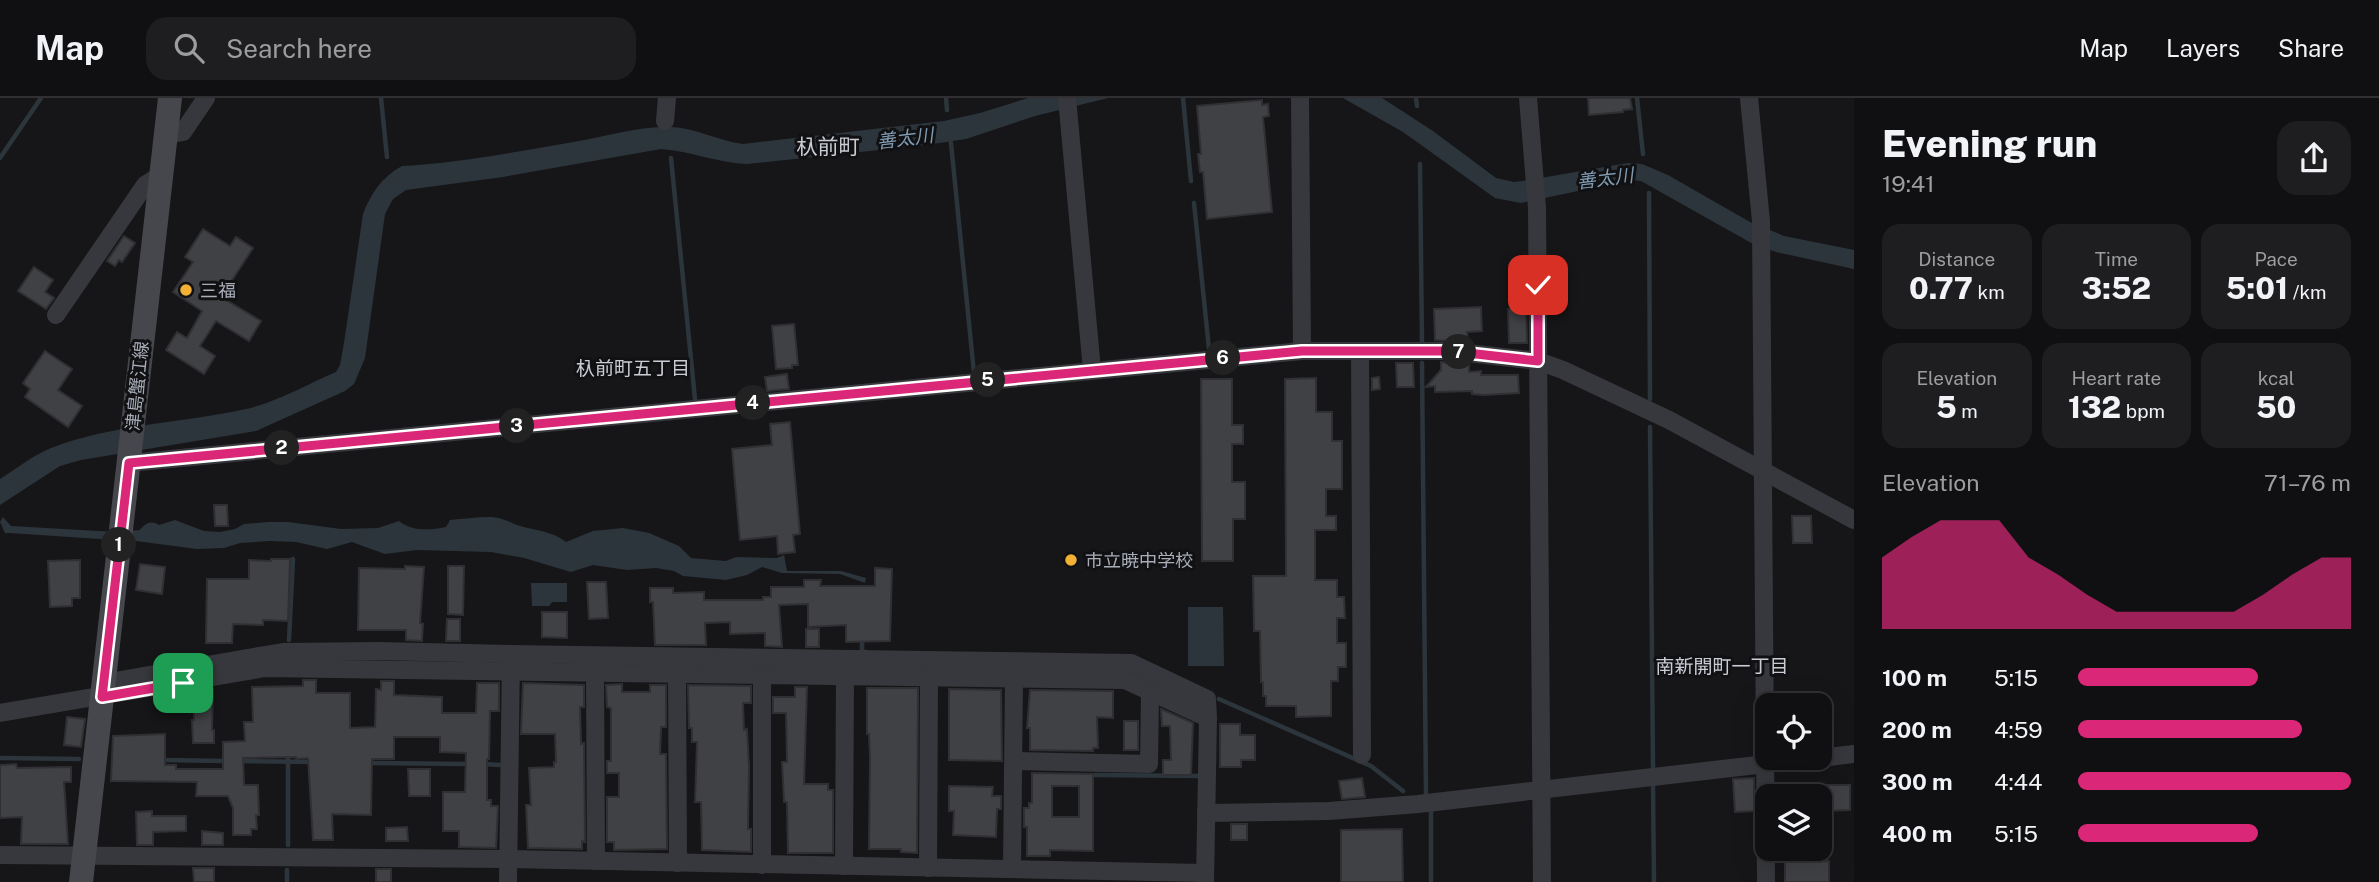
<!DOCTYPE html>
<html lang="en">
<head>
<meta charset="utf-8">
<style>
	:root { --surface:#101012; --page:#1e1e20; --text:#f1f3f6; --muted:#9c9d9f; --line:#303032; --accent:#db2777 }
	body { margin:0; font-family:"Public Sans","Noto Sans JP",sans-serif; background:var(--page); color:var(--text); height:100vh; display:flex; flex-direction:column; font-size:26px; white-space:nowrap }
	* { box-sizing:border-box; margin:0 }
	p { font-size:23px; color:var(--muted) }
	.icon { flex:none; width:38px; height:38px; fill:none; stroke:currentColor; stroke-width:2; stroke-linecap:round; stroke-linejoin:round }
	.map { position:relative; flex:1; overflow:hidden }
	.side { display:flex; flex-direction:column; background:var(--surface); width:525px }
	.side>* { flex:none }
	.tools { position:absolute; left:1755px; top:595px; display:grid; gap:14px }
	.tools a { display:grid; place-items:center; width:77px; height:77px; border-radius:14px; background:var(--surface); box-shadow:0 7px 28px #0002,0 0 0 2px var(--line); font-size:35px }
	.pin { position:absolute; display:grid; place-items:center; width:60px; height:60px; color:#fff; margin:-30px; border-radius:14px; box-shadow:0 4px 10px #0006 }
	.km { position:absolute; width:35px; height:35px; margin:-18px; border-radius:50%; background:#222; color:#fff; font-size:19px; line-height:35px; text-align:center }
	.round { display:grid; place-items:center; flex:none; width:74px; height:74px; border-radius:21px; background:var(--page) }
	.overview { display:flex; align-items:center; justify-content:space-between; height:119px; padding:0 28px }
	h1 { font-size:38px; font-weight:800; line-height:52px }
	.metrics { display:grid; grid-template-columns:repeat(3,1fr); gap:10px; height:119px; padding:7px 28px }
	.metrics div { display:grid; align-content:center; border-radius:18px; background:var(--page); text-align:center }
	.metrics b { font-size:30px; font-weight:800 }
	.metrics small { font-size:19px; font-weight:400 }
	.metrics p { font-size:19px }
	.chart { height:196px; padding:14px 28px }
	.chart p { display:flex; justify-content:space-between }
	.chart svg { width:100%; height:126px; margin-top:7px; fill:var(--accent); opacity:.7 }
	ul { padding:0 28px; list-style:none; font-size:23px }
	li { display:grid; grid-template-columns:112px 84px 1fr; align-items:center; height:52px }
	li i { height:18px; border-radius:9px; background:var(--accent) }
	header { display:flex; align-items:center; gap:42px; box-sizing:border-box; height:98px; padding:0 35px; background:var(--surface); border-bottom:2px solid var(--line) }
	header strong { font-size:33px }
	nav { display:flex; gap:38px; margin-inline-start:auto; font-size:24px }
	.search { width:490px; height:63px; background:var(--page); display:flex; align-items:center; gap:18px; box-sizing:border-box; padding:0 24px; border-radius:21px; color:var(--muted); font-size:26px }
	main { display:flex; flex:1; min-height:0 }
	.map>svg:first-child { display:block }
	.water { fill:#2c353c }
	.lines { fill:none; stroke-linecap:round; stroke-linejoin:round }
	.stream { stroke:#2c353c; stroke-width:4.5 }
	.building { fill:#404145; stroke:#303034; stroke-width:2; fill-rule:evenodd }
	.street { stroke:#37383d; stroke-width:18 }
	.secondary { stroke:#45474d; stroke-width:24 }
	.route-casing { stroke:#fff; stroke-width:14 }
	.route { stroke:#db2777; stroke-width:9 }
	.poi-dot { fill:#f2b134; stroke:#111113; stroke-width:2.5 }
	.labels { text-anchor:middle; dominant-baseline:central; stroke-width:6; stroke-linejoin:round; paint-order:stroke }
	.poi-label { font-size:18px; fill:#a8adb8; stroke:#111113; text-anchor:start }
	.street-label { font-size:18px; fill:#a8adb8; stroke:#111113 }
	.water-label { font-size:19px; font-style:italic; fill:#7f9bb3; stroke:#111113 }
	.neighbourhood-label { font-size:19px; fill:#c9ccd4; stroke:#111113 }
	.quarter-label { font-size:21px; fill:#c9ccd4; stroke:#111113 }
</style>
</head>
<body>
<header>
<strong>Map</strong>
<div class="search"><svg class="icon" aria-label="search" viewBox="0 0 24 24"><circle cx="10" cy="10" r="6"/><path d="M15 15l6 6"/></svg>Search here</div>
<nav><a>Map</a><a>Layers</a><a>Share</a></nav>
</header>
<main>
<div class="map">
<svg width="1854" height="784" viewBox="0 0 1854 784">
	<rect width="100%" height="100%" fill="#161618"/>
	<g class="water">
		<path d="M1028,0h80l-73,18 -69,23 -40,6 -179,19c-29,-1 -57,-13 -86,-15l-158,28 -97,13 -13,9 -8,15 -20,144 -11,26 -9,7 -89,40 -175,29 -21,6 -60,39v-26c16,-10 33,-24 51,-31 62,-24 131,-25 195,-39 31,-7 60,-24 90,-37l4,-7 4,-22 19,-129c8,-21 19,-37 39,-48 59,-3 118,-15 177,-25 29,-5 60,-15 90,-14 25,0 49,14 74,17l201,-23 36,-8z"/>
		<path d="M1343,0h39l51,33 63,47 18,4 15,-2 99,-17 14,1 26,11 82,47 34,14 70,14v19l-78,-17 -23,-8 -112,-63 -10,-1 -110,23 -26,-5 -92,-66z"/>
		<path d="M3,419l8,9 106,6 23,-2c6,-7 10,-10 19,-5l16,-5 29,11 16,1 15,-3 9,-5 24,-2h20l53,7 37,-1 21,-7c14,11 31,9 47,6l4,-7c13,-1 26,-3 39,-3 12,0 20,5 31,9 17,5 32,5 46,16l27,-11 30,-3 26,5 30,13 12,12 35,3 10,-4 41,1 7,-3 3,16h54l25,7 -1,5 -25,-9 -58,-1 -20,-6 -15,8 -21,5 -43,-4 -9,-5 -18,-3 -29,2 -34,-5 -22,7 -47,-14 -33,-6 -74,-2 -32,4 -33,-12 -25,7 -31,-7 -26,-1 -30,2 -16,5 -27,1 -61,-8 -20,1 -16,-3 -90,-6h-5l-5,-11z"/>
		<path d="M531,485h36v19h-15l-3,4h-17z"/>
		<path d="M1188,509h35l1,59h-36z"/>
	</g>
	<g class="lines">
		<g class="stream">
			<path d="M381,0l6,59"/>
			<path d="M946,0l1,12"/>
			<path d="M1183,0l8,83"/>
			<path d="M1416,0l1,8"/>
			<path d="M1637,0l6,56"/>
			<path d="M951,45l23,230"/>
			<path d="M0,60l41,-60"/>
			<path d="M671,60l24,241"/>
			<path d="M1420,66l2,178"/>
			<path d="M1649,95l1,206"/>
			<path d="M1194,105l15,146"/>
			<path d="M1422,265l4,432"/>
			<path d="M1650,329l3,344"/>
			<path d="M862,539v15h4"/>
			<path d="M289,542l4,-81"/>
			<path d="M1219,601l152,67 32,25"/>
			<path d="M0,660l79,1"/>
			<path d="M162,662l64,1"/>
			<path d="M239,663l75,1"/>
			<path d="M368,665l103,1"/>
			<path d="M484,666l16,1"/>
			<path d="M1095,677l105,1"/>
			<path d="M1653,687l1,97"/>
			<path d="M1431,713v71"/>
			<path d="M288,747v-94"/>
			<path d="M287,784v-12"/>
		</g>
	</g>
	<g class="building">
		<path d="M1588,0h42l2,11 -9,1v2l-34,3z"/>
		<path d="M1262,2v5l6,-1 1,12 -6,1 9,95 -65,7 -4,-47h-3l-2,-18h3l-4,-48z"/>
		<path d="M203,131l27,17 6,-9 17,11 -32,49 40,24 -12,20 -33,-20 -16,25 15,10 -11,18 -38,-24 11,-18 10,6 15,-27 -29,-19 20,-30 -8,-5z"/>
		<path d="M124,138l11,7 -13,19 -3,-2 -4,6 -8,-5z"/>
		<path d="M34,169l19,13 -8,12 9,6 -8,11 -28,-18z"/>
		<path d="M1481,209l1,24 -15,1 1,10 -33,-2 -1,-31z"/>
		<path d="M1508,211h18l1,34h-18z"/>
		<path d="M794,226l4,41h-6v3l-16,1 -4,-43z"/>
		<path d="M45,253l27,18 -14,21 24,16 -14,21 -43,-30 5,-8 -7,-6z"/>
		<path d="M1441,264l28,3v7l12,-1v4h37l1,18 -35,2 -12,-1v-3l-37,1v-6l-9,1 15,-17z"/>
		<path d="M1396,265h17l1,24h-17z"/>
		<path d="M787,276l2,15 -22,2 -2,-14z"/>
		<path d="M1379,279l1,12 -8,1v-12z"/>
		<path d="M1316,280v34h16v29h10v48h-16v27h10v14h-21v50h22v17h7l1,21h-8v25h9v24h-8v14h-7v35l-35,1v-11h-30v-10h-3v-14h-2l-1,-51h-6l-1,-55h33l-1,-197z"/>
		<path d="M1201,281h31v46h11v19h-11v38h13v37h-12v42h-31z"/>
		<path d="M790,324l10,112 -7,1 2,17 -17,2 -1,-18 -37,4 -8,-91 40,-4 -2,-21z"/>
		<path d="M214,407h13l1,21h-13z"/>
		<path d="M1792,418h19l1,27h-19z"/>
		<path d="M271,461h19l-2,62 -25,-1v5l-30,-1 -1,19h-26l1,-64h42v-19l22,1z"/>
		<path d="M80,462v38h-8v8l-22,1 -2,-46z"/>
		<path d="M140,466l25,3 -3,27 -26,-4z"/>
		<path d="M405,468l19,1 -4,56 3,1 -1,17 -16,-1v-10h-48l1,-62 46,1z"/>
		<path d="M448,468h16l-1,49 -15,-1z"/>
		<path d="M875,470l17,1 -2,72 -44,1v-17l-38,2v-23l-29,1 3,42 -17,-1v-13l-35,1v-12l-25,1 1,22h-51l-2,-43h-3v-14h23v5l31,-1v8h59v-3h8v-10h33v-7h17l-1,6h55z"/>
		<path d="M587,484h19l2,36 -19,1z"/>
		<path d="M542,514h25v26l-25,-1z"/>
		<path d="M447,521h13v22h-14z"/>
		<rect x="806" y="531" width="13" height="18"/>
		<path d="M303,582h13v13h34v35l25,-1 1,-38 5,1v-9h13v14l48,2v16h34l1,-30h22v28h-9l-1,48h-2v41h4v6h7l-2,42 -37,-1v-16h-16v-39h22l1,-39 -26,-1v-15h-46v22h-22l-1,56 -39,-1 1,26h-20l-5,-82 -12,1v-2l-53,1 1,27h14l1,30h-3l1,14h-6v6h-18v-27l-5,-12h-32l1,-14 -86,-1 2,-45 52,-2v31h11v4h47v-27l22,-1 -1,-19h9l-1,-35 51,-1z"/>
		<path d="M523,585l61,2v22h-4l1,37 3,-1 1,99 -3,-1v8l-54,-1 -2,-43h5l-2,-37 25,-1v-5h2l-1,-28h-34z"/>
		<path d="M622,586v8h28v-7h16v42h-5l-1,27h6l1,95 -53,1v-8h-7v-45h12v-24h-12v-12h4v-53l-4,-1 -1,-22z"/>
		<path d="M688,587l63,1v17h-8l1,27 3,-1 2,38 -1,62h3v23l-49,-2 -1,-48h-6l2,-60h-5v-14h-3z"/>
		<path d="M795,589h12l-3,97h24v6h5v63h-45l-1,-51h-3l-1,-23 -1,-17h5l-1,-49h-13v-16h22z"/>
		<path d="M867,590h51l-1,165 -16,-1v-3h-32l1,-92 -1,-23h-2z"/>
		<path d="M213,591l-1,41h2v13h-21l-1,-23h2v-15h2v-14z"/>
		<path d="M949,591l52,1 1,71 -53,-1z"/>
		<path d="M1030,592l83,1v27l-16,-1 1,31h-5v3l-63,-1v-22h-3z"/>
		<path d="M1161,611l32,14 -2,52h-28v-15h8l-1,-34h-8z"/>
		<path d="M67,619l18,2 -4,28 -17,-2z"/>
		<rect x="1124" y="623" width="14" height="29"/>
		<path d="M1220,626h20v11h15v25h-14v7h-21z"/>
		<path d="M16,666l1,4 54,-1v15h-7l4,62h-47l1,-27 -22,1v-53z"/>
		<path d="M408,671h22v27h-21z"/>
		<path d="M1032,675l61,1v77l-43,-1v6h-23v-29h-3v-19h5v-5h3zM1052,688h27v31h-27z"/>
		<path d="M1362,680l3,19 -23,2 -3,-18z"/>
		<path d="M1754,680v33l-19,1 -2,-33z"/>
		<path d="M1822,687h28v25l-28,1z"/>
		<path d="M949,688l44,1 -1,9h9v13h-4l-1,28 -43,-2 1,-24h-5z"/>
		<path d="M152,713v5h34v15l-33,1v13h-16l-1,-33z"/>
		<rect x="1231" y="726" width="16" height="16"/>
		<path d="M407,729l1,14h-22v-13z"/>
		<path d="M1402,731l1,53h-62v-52z"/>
		<path d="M202,733l21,2v12h-21z"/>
		<path d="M1829,763v21h-44v-20z"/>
		<path d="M193,770h21v14h-20z"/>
		<rect x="376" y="771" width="15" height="13"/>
	</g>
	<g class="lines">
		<g class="street">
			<path d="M1067,0l25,272"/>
			<path d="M1300,0l2,253"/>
			<path d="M1528,0l9,110 5,674"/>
			<path d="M1749,0l12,123 5,661"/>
			<path d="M665,23l2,-23"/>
			<path d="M166,37l17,-3 23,-34"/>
			<path d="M56,217l89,-130 16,-10"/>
			<path d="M1360,253l2,404"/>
			<path d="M129,365l1173,-112h148l88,10 25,9 106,50 185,100"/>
			<path d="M511,556l620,9 76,36 1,19"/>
			<path d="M595,574l1,189"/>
			<path d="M677,575l1,190"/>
			<path d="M103,585l180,-31 96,-1 132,3 -3,228"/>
			<path d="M0,615l265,-45 860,12 83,38 -3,164"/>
			<path d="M1820,660l34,-4"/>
			<path d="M1014,663l135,3 1,-71"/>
			<path d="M1206,715l123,-2 89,-7 400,-46"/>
			<path d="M0,757l509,4 696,14"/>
			<path d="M762,767v-190"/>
			<path d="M844,768l1,-190"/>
			<path d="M928,770l1,-191"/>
			<path d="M1012,771l2,-191"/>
		</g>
		<path class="secondary" d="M81,784l89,-784"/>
	</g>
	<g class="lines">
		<g class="route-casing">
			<path id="route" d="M183,585l-81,14 27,-234 1173,-112h148l88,10v-76"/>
		</g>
		<use href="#route" class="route"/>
	</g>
	<g class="poi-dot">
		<circle cx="186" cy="192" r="7"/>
		<circle cx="1071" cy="462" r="7"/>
	</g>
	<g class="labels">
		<g class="poi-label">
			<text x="200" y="192">三福</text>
			<text x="1085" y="462">市立暁中学校</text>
		</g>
		<g class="street-label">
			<text transform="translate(137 288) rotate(-84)">津島蟹江線</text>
		</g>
		<g class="water-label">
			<text transform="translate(905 40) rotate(-7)">善太川</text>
			<text transform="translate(1605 80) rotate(-7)">善太川</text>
		</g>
		<g class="neighbourhood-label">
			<text x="633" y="270">杁前町五丁目</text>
			<text x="1722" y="568">南新開町一丁目</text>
		</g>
		<g class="quarter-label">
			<text x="828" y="48">杁前町</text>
		</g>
	</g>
</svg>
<div class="tools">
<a><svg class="icon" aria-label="locate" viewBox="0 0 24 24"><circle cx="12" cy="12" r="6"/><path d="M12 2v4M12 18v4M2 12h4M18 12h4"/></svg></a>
<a><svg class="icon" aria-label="layers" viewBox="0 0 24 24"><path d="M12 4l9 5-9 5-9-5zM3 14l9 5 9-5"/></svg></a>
</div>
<div class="pin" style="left:183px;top:585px;background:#1e9e55"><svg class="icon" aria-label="arrive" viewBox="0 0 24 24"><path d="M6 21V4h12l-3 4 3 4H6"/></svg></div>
<div class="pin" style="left:1538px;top:187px;background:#d93025"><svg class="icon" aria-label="check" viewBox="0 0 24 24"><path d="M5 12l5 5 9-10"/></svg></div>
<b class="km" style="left:119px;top:447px">1</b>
<b class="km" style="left:282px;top:350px">2</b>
<b class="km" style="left:517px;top:328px">3</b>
<b class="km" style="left:753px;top:305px">4</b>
<b class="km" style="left:988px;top:282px">5</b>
<b class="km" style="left:1223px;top:260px">6</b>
<b class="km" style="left:1459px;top:254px">7</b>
</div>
<section class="side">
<div class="overview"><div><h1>Evening run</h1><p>19:41</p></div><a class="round"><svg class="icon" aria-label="share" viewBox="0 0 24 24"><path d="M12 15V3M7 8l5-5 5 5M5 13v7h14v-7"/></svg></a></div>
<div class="metrics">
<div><p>Distance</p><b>0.77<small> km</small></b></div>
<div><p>Time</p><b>3:52</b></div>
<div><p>Pace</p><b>5:01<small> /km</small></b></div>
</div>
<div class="metrics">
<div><p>Elevation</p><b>5<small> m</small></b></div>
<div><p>Heart rate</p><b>132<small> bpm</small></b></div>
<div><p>kcal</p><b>50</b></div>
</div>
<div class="chart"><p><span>Elevation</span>71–76 m</p>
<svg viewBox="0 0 160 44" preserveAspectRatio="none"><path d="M0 44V19L10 12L20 6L30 6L40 6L50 19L60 25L70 32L80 38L90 38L100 38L110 38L120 38L130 32L140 25L150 19L160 19V44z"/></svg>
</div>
<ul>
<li><b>100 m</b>5:15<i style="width:66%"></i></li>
<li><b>200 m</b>4:59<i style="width:82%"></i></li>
<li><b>300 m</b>4:44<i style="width:100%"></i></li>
<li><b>400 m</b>5:15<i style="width:66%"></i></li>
</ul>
</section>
</main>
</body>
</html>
